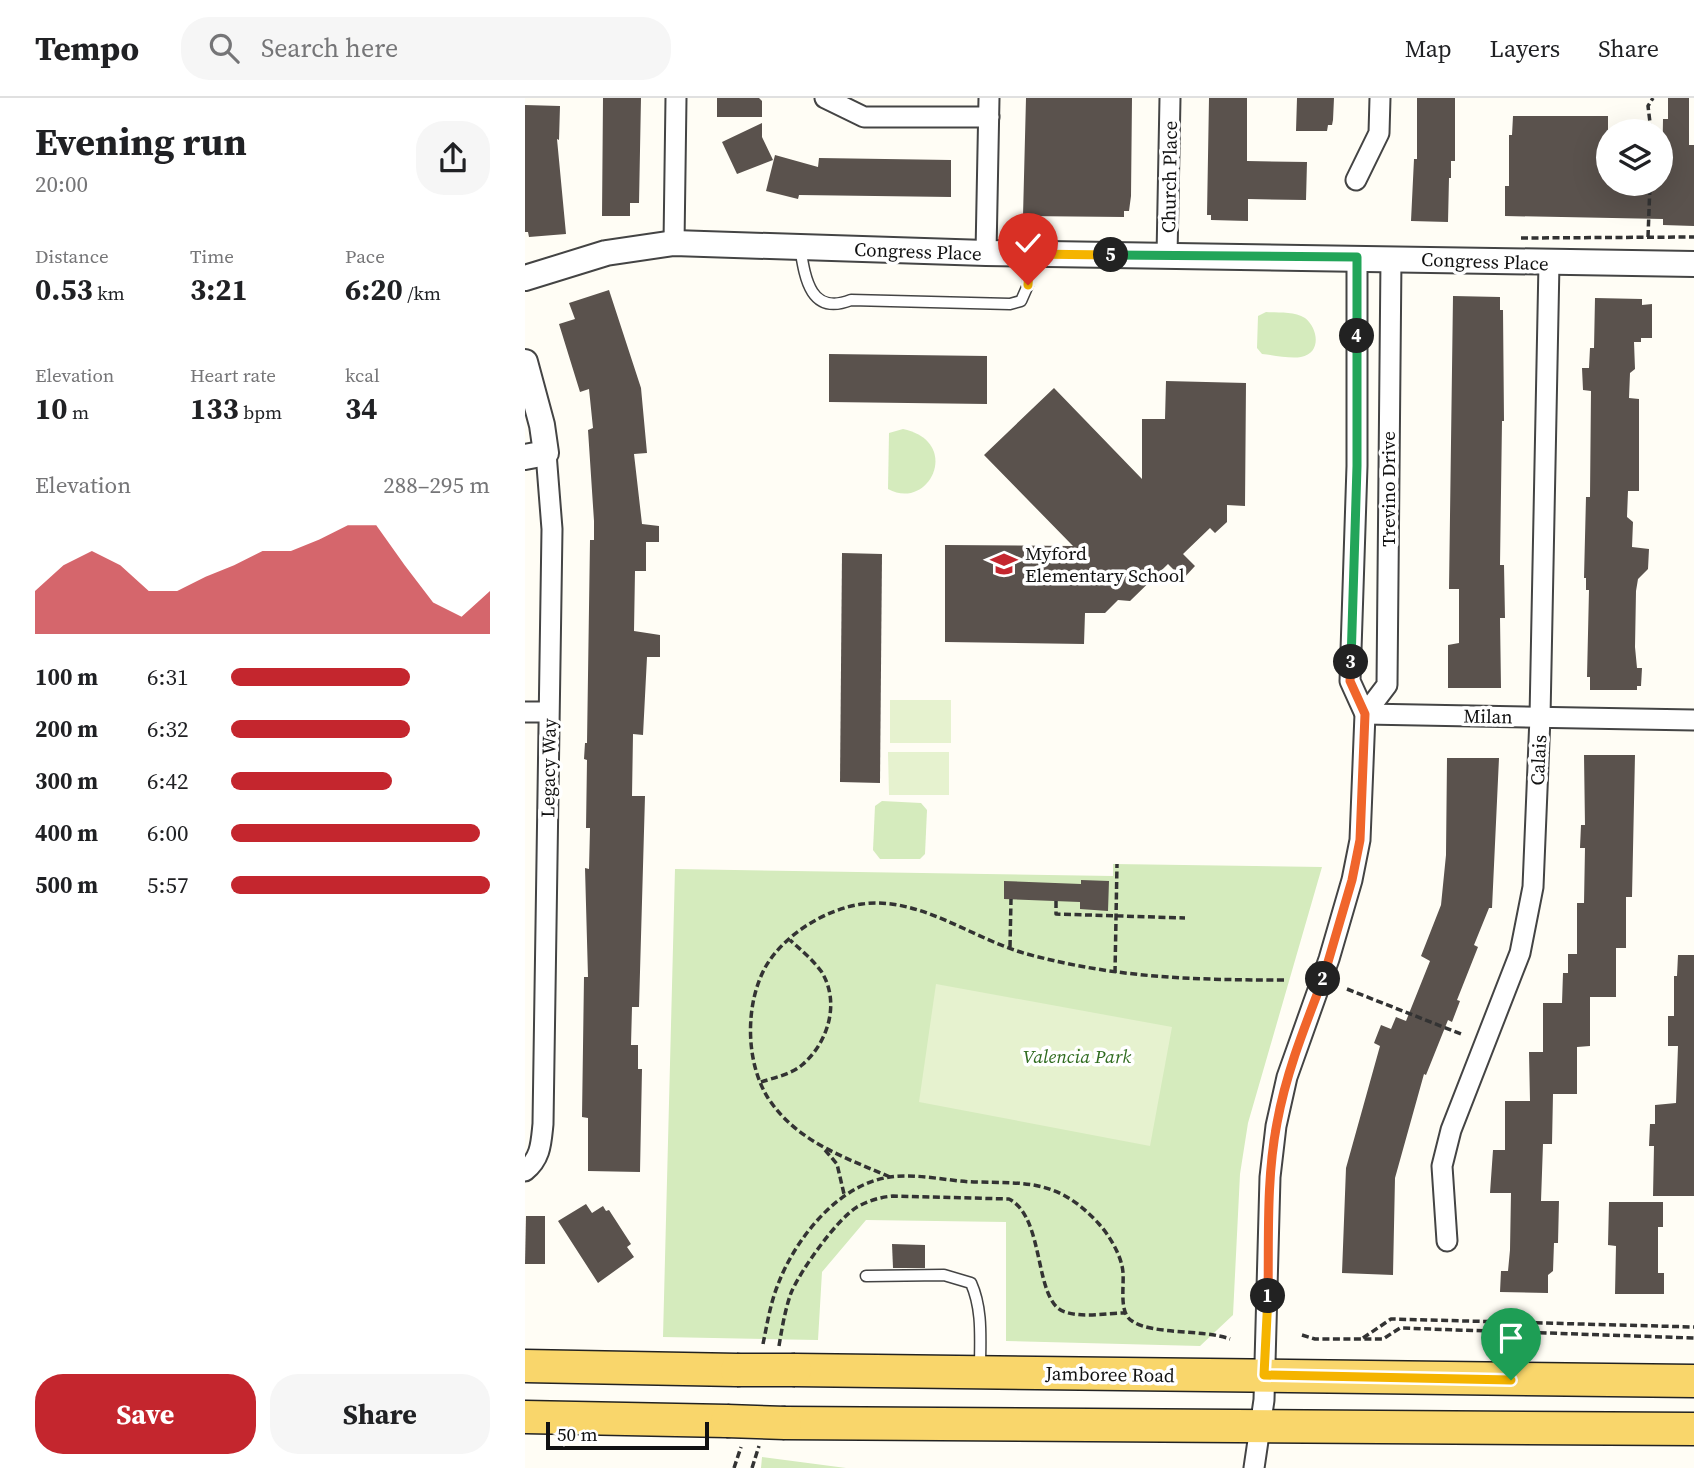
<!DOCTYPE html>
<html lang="en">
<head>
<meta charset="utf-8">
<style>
	:root { --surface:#fff; --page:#f6f6f6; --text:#202124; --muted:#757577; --line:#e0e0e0; --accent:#c4262e }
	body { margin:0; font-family:"Source Serif 4",serif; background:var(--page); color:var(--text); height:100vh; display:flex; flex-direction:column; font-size:26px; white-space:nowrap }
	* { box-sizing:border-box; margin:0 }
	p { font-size:23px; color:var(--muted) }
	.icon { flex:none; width:38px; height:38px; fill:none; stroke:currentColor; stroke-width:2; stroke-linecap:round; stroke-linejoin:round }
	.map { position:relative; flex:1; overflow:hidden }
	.panel { display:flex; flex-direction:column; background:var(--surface); width:525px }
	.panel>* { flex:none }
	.controls { position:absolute; left:1071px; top:21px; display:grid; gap:14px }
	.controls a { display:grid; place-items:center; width:77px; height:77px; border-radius:50%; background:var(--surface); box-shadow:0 7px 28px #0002; font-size:35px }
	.scale { position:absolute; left:21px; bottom:18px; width:163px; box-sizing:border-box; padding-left:7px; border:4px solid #111; border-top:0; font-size:19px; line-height:24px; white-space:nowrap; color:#111; -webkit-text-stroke:5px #fff; paint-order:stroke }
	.pin { position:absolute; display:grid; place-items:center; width:60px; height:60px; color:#fff; margin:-72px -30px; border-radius:50% 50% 50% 0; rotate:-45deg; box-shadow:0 0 7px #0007 }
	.pin .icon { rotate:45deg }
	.km { position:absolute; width:35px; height:35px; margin:-18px; border-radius:50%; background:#222; color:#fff; font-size:19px; line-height:35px; text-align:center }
	.round { display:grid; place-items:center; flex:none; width:74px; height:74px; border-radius:28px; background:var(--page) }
	.overview { display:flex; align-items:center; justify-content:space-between; height:119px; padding:0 35px }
	h1 { font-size:38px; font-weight:700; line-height:52px }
	.metrics { display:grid; grid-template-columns:repeat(3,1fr); gap:10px; height:119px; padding:7px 35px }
	.metrics div { display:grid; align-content:center }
	.metrics b { font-size:30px; font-weight:700 }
	.metrics small { font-size:19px; font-weight:400 }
	.metrics p { font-size:19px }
	.chart { height:196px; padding:14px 35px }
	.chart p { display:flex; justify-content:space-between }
	.chart svg { width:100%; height:126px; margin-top:7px; fill:var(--accent); opacity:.7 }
	.primary-button { display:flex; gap:14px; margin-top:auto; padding:14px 35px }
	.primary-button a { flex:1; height:80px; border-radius:28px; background:var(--accent); color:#fff; font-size:28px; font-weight:700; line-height:80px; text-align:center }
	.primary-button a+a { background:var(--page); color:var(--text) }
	ul { padding:0 35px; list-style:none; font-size:23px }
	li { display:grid; grid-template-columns:112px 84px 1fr; align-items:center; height:52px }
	li i { height:18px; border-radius:9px; background:var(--accent) }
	header { display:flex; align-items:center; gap:42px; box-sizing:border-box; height:98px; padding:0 35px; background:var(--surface); border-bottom:2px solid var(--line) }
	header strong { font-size:33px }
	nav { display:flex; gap:38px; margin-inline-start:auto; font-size:24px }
	.search { width:490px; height:63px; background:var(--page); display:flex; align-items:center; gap:18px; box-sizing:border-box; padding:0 24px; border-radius:28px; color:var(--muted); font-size:26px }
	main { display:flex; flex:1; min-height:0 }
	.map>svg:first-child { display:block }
	.green { fill:#d5ebbd }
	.pitch { fill:#e6f2cf }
	.building { fill:#5a524d }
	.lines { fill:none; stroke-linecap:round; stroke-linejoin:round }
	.service-casing { stroke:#444; stroke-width:13 }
	.minor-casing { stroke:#444; stroke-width:23 }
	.tertiary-casing { stroke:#444; stroke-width:28 }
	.primary-casing { stroke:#222; stroke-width:35 }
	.path { stroke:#333; stroke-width:3.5; stroke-dasharray:7 3.5; stroke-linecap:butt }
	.service { stroke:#fff; stroke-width:10 }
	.minor { stroke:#fff; stroke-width:19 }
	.tertiary { stroke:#fff; stroke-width:24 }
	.primary { stroke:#f9d66b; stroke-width:32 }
	.primary-bridge-casing { stroke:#222; stroke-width:35; stroke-linecap:butt }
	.primary-bridge { stroke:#f9d66b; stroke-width:32 }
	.split-1-casing { stroke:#fff; stroke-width:14 }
	.split-2-casing { stroke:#fff; stroke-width:14 }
	.split-3-casing { stroke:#fff; stroke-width:14 }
	.split-4-casing { stroke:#fff; stroke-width:14 }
	.split-5-casing { stroke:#fff; stroke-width:14 }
	.split-6-casing { stroke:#fff; stroke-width:14 }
	.split-1 { stroke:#f5b400; stroke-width:9 }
	.split-2 { stroke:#f0652b; stroke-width:9 }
	.split-3 { stroke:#f0652b; stroke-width:9 }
	.split-4 { stroke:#22a559; stroke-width:9 }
	.split-5 { stroke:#22a559; stroke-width:9 }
	.split-6 { stroke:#f5b400; stroke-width:9 }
	.labels { text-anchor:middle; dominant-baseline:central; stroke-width:7; stroke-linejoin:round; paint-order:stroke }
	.street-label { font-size:19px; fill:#111; stroke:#fff }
	.poi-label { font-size:19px; fill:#111; stroke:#fff; text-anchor:start }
	.park-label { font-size:19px; font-style:italic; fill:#2f6b1f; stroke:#fff }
</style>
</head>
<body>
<header>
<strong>Tempo</strong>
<div class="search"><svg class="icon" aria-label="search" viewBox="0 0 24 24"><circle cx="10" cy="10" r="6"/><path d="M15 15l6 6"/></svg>Search here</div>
<nav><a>Map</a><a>Layers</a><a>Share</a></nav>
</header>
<main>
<section class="panel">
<div class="overview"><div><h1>Evening run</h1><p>20:00</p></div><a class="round"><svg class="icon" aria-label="share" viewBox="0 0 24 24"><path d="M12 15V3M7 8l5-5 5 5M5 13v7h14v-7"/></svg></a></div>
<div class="metrics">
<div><p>Distance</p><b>0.53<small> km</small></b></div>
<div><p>Time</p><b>3:21</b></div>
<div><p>Pace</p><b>6:20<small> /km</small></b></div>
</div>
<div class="metrics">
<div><p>Elevation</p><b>10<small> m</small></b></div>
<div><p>Heart rate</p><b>133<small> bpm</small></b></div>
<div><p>kcal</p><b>34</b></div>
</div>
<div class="chart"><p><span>Elevation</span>288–295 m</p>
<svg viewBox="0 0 160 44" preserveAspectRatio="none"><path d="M0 44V29L10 20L20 15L30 20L40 29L50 29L60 24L70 20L80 15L90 15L100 11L110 6L120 6L130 20L140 33L150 38L160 29V44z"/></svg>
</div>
<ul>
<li><b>100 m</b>6:31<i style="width:69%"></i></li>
<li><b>200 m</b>6:32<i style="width:69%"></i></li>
<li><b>300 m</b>6:42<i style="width:62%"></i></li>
<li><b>400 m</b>6:00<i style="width:96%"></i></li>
<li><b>500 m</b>5:57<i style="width:100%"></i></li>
</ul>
<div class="primary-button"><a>Save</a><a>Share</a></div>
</section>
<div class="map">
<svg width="1169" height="1370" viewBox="0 0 1169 1370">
	<rect width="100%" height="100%" fill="#fffdf5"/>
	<g class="green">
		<path d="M741,214c12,1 28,-1 39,6 13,10 17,35 -4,39 -11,2 -27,-2 -39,-3l-5,-6 1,-32z"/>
		<path d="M378,331c60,13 26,83 -15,60l1,-56z"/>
		<path d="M357,703l39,2 6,7 -2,44 -5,5h-40l-7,-9 2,-44z"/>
		<path d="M588,766l209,3 -74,256 -8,51 -7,141 -33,31 -194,-5v-119l-140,-2 -44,52 -4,68 -155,-3 12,-468 438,7z"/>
		<path d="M237,1359l84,11h-85z"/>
	</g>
	<g class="pitch">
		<rect x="365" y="602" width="61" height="43"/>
		<path d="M363,654h61v43h-60z"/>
		<path d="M411,886l236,43 -22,119 -231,-44z"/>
	</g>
	<g class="building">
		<path d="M78,0h38l-2,105h-9v13h-28z"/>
		<path d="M192,0h42l3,3v16h-45z"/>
		<path d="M501,0h106l-1,98 -2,15h-5v6l-101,-1z"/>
		<path d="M684,0h38v63l60,1 -1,38 -58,-1v22l-37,-1v-5h-4z"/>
		<path d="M772,0h37l-1,22 -1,5h-4l-1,6h-31z"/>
		<path d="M892,0h38v63h-4v17h-2l-1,44 -37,-1 3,-62h3z"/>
		<path d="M1143,0h21v47h5v81l-31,-1v-6l-158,-3v-30h4v-51h3l1,-19h95v68h54l1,-65h5z"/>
		<path d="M0,7l35,1 -1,34 -2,-1 9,95 -37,3 -1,-5h-3z"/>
		<path d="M237,25v14l11,23 -36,14 -15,-32z"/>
		<path d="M250,57l43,12 1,-9 132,2v37l-152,-2 -1,4 -32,-8z"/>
		<path d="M84,192l32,98 6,65 -13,1 8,70 17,2v16h-13v29h-11l-1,60 26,4v22h-13l-4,78 -10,-1 -1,62h13l-6,211h-7l-1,38h7v24h4l-2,103 -52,-1v-53l-6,-1 2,-140h4l-3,-109 4,1 1,-41h-4l1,-68 -3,-1 1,-16h2l3,-203h4v-19l-6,-91 5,-2 -4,-39 -9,3 -21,-68 16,-5 -6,-16z"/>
		<path d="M928,198l47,1v13h3l1,111h-2l-2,144h4l1,53h-5l1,70h-53v-43l11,-2v-54h-10z"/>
		<path d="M1070,200l47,1v6l10,-1v34h-11v4h-7l1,27 -5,4 -1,25 10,1v92h-11l-1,26 6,5 -1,25 17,2 -1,20 -10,10 -2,12 -1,56 2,21h5l-1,18h-4v4h-47v-13h-3l2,-87h-3v-12h-2l2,-81h4l1,-106 -8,-1 -1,-22h7l1,-20h4z"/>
		<path d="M304,256l158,2v48l-158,-2z"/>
		<path d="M641,283l80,2 -1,123 -18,-1v17l-12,11 -5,-5 -27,26 12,12 -12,13 -15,-15 -38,37 -12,-1 -13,13h-20l-1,31 -139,-2v-97l128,1 -89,-91 70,-67 88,91v-60h23z"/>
		<path d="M317,455l40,1 -2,229 -40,-1z"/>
		<path d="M1059,657h51l-3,142h-6v51h-10v49h-26v49l-13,1v47h-24l-1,50h-9l-2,57h18l-1,42h-4l-1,28 -5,4v18l-48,-1 1,-21h7l2,-21 1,-57h-21l3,-43h12v-49h25l-1,-49h14v-49h19l1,-30h5v-19h9v-51h7l1,-55h-5l1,-23h4z"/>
		<path d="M922,660h52l-7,150h-3l-15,37 4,2 -21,53 3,1 -8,21 -4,-2 -22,55 -2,-1 -29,104 -2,97 -51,-2 4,-105 34,-122 -6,-3 7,-18 10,4 5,-12 10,4 24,-60 -9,-5 20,-51 5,-50z"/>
		<path d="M556,782l28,1 -1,30 -28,-2v-7l-76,-3v-18l77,3z"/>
		<path d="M1153,857h16v241h-41l1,-50h-5l1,-22h5v-19l21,-2 2,-57h-10v-30h6v-40h3z"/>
		<path d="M1084,1104h54v25h-5v46h6v21h-49l1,-48 -8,-1z"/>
		<path d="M61,1106l6,9 11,-7 3,5 3,-1 22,34 -4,3 7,10 -36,26 -40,-62z"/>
		<path d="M1,1118h19v48h-20z"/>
		<path d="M367,1146l33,1v23h-32z"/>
	</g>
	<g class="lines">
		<g class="service-casing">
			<g id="service">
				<path d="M275,149c5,31 10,69 51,53l159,4 11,-3 7,-16 2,-31"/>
				<path d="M341,1178l78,-1 27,8c12,27 9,56 9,86"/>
			</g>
		</g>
		<g class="minor-casing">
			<g id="minor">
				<path d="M300,0l39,19h125"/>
				<path d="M831,82l23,-47 1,-35"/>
				<path d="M149,145l2,-145"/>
				<path d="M461,155l3,-155"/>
				<path d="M642,158l3,-158"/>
				<path d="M0,614h23"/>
				<path d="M840,616l22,-29 4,-427"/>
				<path d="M840,616l329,6"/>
				<path d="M0,1073c16,-13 16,-28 18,-47l9,-595 -6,-76"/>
				<path d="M922,1143l-5,-75 9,-36 69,-177 13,-66 7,-170 9,-454"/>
				<path d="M729,1370l10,-68 6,-223 6,-51 11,-49 42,-118 23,-79 8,-40 5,-126 -15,-33 7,-215v-209"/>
			</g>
		</g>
		<g class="tertiary-casing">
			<g id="tertiary">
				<path d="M0,180l81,-25 68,-10 312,10 708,11"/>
				<path d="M0,264l17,63 4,28 -21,4"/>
			</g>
		</g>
		<g class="primary-casing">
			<g id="primary">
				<path d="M0,1268l212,4"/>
				<path d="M270,1272l899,11"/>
				<path d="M0,1319l202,4"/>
				<path d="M260,1325l909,6"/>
			</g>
		</g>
		<g class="path">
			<path d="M1126,33l-3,-25 5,-8"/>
			<path d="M1123,139l2,-53"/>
			<path d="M996,140l173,-1"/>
			<path d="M531,803v13l129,4"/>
			<path d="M485,849l1,-48"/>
			<path d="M590,875l2,-109"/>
			<path d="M822,891l114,45"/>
			<path d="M236,984c12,-4 31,-8 41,-17 26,-22 39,-63 19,-94 -9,-12 -20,-21 -31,-31"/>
			<path d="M300,1052l12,14 7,30"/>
			<path d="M365,1079c-46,-20 -93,-35 -122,-79 -23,-37 -23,-95 -2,-132 19,-32 60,-57 96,-62 58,-8 110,35 165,50 89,24 166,26 257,26"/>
			<path d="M777,1237l13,4h68l17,-11 294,10"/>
			<path d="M838,1240l28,-19 303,8"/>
			<path d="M238,1246c4,-19 7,-39 14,-57 17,-47 61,-103 113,-110 26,-4 57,4 84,5 55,1 85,-2 125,42 10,11 20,28 23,42 4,15 -5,46 10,55 20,14 71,8 98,18"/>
			<path d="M254,1248c3,-18 6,-36 12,-53 9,-22 46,-74 66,-86 11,-6 23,-10 36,-11l116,3c37,19 24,103 56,113 18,6 42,1 60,1"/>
			<path d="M209,1370l7,-21"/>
			<path d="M227,1370l7,-22"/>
		</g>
		<use href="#service" class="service"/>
		<use href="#minor" class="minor"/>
		<use href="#tertiary" class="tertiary"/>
		<use href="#primary" class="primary"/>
		<g class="primary-bridge-casing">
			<g id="primary-bridge">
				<path d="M212,1272h58"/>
				<path d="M202,1323l58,2"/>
			</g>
		</g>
		<use href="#primary-bridge" class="primary-bridge"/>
	</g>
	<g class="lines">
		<g class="split-1-casing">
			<path id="split-1" d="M743,1198l-4,79 247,5"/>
		</g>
		<g class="split-2-casing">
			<path id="split-2" d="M743,1198c1,-57 -2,-116 9,-173 9,-50 28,-97 46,-144"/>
		</g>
		<g class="split-3-casing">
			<path id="split-3" d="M798,881l29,-99 8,-40 5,-126 -15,-33 1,-19"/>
		</g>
		<g class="split-4-casing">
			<path id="split-4" d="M826,564l6,-196v-130"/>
		</g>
		<g class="split-5-casing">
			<path id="split-5" d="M586,157l246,2v79"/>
		</g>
		<g class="split-6-casing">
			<path id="split-6" d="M503,187l2,-31 81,1"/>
		</g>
		<use href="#split-1" class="split-1"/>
		<use href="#split-2" class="split-2"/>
		<use href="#split-3" class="split-3"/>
		<use href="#split-4" class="split-4"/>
		<use href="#split-5" class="split-5"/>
		<use href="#split-6" class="split-6"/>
	</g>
	<defs>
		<g id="school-bare" transform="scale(2.1)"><path d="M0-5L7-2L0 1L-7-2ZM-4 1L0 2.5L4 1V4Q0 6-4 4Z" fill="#c4262e" stroke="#fff" stroke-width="2.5" paint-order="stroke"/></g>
	</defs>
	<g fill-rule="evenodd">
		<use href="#school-bare" x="479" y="466"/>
	</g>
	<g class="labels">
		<g class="street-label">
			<text transform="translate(644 79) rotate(-89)">Church Place</text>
			<text transform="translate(393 153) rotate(2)">Congress Place</text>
			<text transform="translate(960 163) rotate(2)">Congress Place</text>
			<text transform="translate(863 391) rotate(-90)">Trevino Drive</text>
			<text transform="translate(963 618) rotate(1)">Milan</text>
			<text transform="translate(1013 662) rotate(-87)">Calais</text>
			<text transform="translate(23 670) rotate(-89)">Legacy Way</text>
			<text transform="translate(585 1276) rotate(1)">Jamboree Road</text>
		</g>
		<g class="poi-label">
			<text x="500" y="455">Myford<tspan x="500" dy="22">Elementary School</tspan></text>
		</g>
		<g class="park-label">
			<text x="552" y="958">Valencia Park</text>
		</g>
	</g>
</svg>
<div class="controls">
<a><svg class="icon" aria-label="layers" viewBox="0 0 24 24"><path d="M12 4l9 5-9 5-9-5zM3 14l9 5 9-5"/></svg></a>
</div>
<div class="scale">50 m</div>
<div class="pin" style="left:986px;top:1282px;background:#1e9e55"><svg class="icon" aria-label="arrive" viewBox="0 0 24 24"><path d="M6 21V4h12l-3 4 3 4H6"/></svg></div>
<div class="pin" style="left:503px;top:187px;background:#d93025"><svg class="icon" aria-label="check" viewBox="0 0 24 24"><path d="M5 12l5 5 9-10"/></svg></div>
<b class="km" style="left:743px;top:1198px">1</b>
<b class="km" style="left:798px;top:881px">2</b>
<b class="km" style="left:826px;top:564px">3</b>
<b class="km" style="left:832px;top:238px">4</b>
<b class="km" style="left:586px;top:157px">5</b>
</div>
</main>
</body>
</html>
